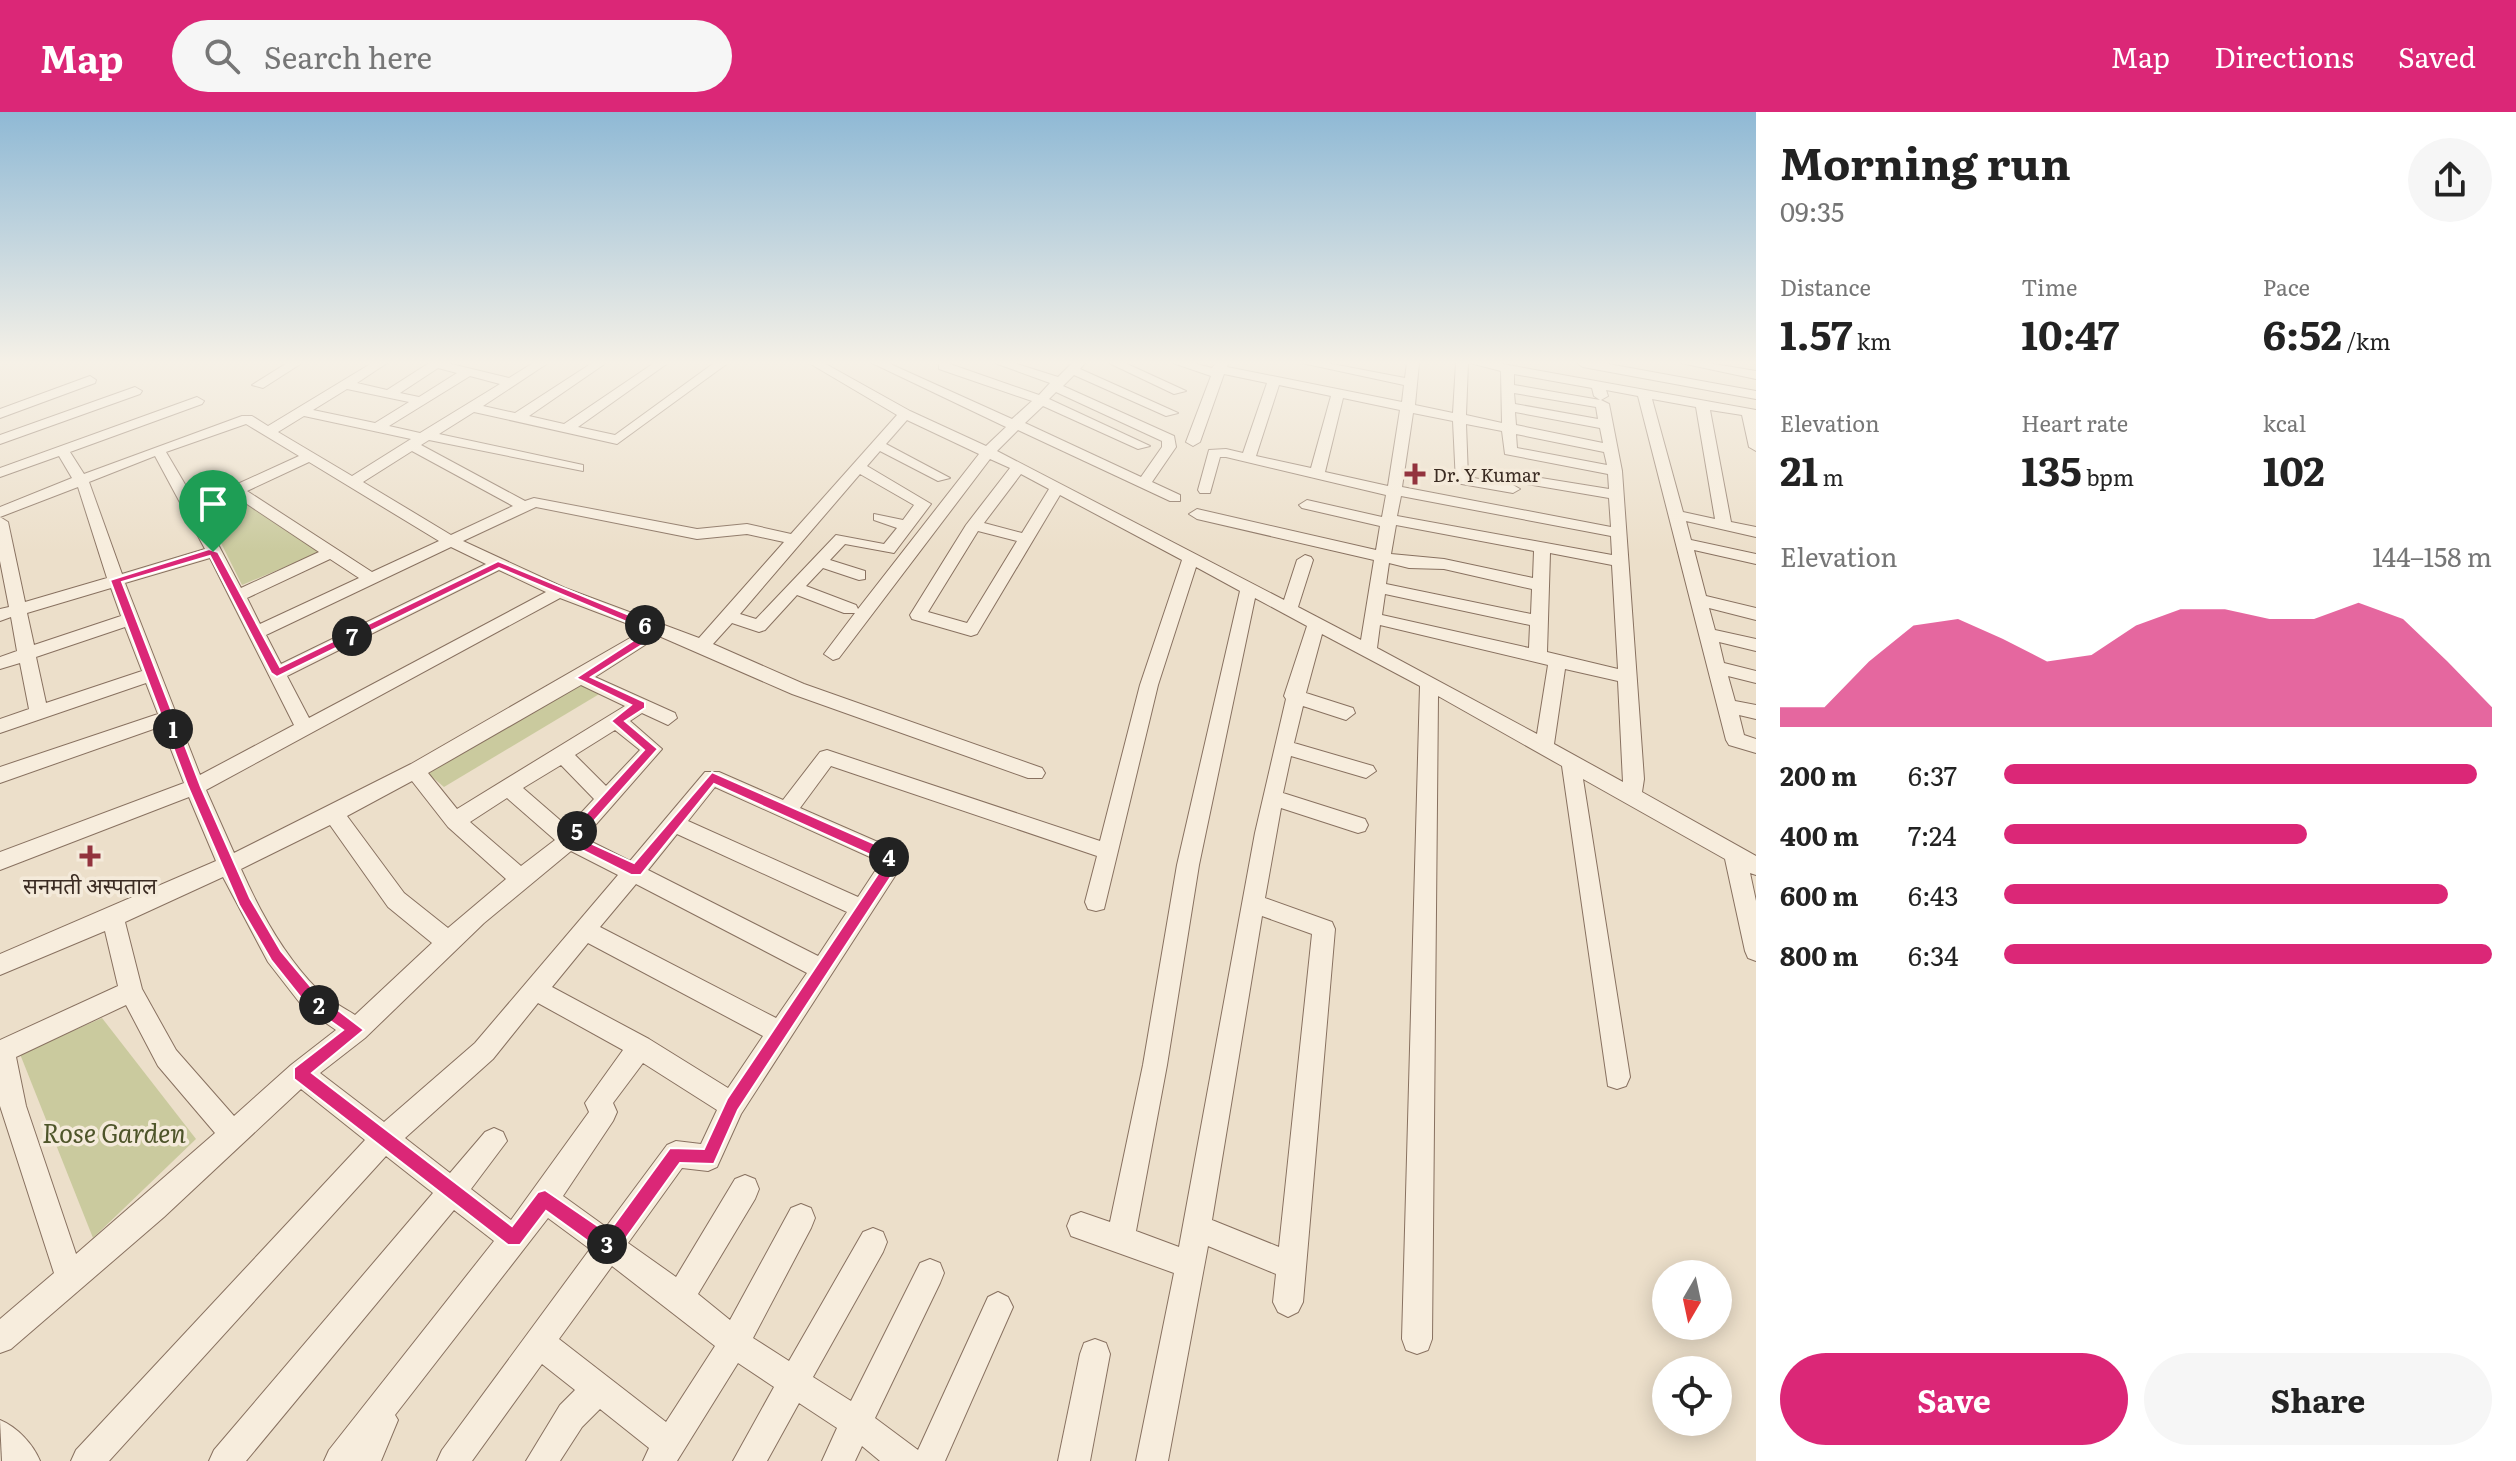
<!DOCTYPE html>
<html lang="en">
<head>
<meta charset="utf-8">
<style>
	:root { --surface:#fff; --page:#f6f6f6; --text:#222; --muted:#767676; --accent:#db2777 }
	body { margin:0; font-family:Literata,"Noto Sans Devanagari",serif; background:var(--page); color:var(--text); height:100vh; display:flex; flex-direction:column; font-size:30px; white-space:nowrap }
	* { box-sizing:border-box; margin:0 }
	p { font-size:26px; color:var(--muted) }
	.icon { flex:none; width:44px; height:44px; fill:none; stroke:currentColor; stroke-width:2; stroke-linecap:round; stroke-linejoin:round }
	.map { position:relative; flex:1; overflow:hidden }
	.side { display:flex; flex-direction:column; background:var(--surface); width:760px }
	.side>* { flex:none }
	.needle { width:52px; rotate:189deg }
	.tools { position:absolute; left:1652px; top:1148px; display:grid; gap:16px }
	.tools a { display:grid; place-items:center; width:80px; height:80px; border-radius:50%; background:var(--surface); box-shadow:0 4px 20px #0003; font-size:40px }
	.pin { position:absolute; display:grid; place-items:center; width:68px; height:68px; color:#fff; margin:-82px -34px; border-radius:50% 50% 50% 0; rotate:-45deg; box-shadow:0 0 8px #0007 }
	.pin .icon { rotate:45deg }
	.km { position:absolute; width:40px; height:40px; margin:-20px; border-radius:50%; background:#222; color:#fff; font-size:22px; line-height:40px; text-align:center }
	.round { display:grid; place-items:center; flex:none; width:84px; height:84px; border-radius:42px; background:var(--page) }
	.headline { display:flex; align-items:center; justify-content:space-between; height:136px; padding:0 24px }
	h1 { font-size:44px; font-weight:700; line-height:60px }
	.stats { display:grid; grid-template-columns:repeat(3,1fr); gap:12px; height:136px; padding:8px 24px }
	.stats div { display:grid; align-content:center }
	.stats b { font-size:40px; font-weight:700 }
	.stats small { font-size:22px; font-weight:400 }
	.stats p { font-size:22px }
	.chart { height:224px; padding:16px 24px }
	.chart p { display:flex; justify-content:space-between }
	.chart svg { width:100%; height:144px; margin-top:8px; fill:var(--accent); opacity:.7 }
	.cta { display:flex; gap:16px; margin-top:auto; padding:16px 24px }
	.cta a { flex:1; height:92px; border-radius:48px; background:var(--accent); color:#fff; font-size:32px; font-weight:700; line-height:92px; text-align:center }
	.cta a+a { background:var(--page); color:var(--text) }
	ul { padding:0 24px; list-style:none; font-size:26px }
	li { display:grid; grid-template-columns:128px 96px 1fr; align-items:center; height:60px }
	li i { height:20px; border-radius:10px; background:var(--accent) }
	header { display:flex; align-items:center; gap:48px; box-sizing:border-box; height:112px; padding:0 40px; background:var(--accent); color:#fff }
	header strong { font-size:38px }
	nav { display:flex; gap:44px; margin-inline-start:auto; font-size:28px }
	.search { width:560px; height:72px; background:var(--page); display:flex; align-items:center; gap:20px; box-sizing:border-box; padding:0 28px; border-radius:44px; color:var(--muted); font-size:30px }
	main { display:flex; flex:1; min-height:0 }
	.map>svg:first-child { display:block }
	.green { fill:#caca9e }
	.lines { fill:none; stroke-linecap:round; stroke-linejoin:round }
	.minor-casing { stroke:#887160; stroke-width:2 }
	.minor { fill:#f7eddd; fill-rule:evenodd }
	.route { fill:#db2777; stroke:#fff; stroke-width:2; fill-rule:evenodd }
	.poi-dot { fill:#93333e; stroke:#f4eada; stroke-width:3 }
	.labels { text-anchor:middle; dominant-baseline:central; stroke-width:7; stroke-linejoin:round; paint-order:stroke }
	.far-poi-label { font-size:18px; fill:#3a2b22; stroke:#f4eada; text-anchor:start }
	.poi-label { font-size:22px; fill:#3a2b22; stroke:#f4eada }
	.near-park-label { font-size:26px; font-style:italic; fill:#4e552a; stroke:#f4eada }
</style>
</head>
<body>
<header>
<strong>Map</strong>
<div class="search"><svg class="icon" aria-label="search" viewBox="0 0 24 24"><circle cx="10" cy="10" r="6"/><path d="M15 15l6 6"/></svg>Search here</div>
<nav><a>Map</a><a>Directions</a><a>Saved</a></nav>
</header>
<main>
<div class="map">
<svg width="1756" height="1349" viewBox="0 0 1756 1349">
	<rect width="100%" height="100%" fill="#ecdfca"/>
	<g class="green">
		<path d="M239,382l84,57 -81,34 -37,-74z"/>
		<path d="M580,570l21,11 -157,94 -20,-17z"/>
		<path d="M102,906l94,121 -103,99 -73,-184z"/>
	</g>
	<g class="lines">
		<g class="minor-casing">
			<g id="minor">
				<path d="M287,251h15l-39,25 -11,-3z"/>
				<path d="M372,251h15l-30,20 30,7 42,-27h18l62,15 24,-15h15l-65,43 32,7 77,-50h14l-77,53 35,8 90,-61h14l-90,64 37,8 99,-72h14l-111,81 -143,-32 -35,22 144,31v6l-154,-31 -8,5 104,56 9,-3 163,31 50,-5 44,10 106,-119 -88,-52h15l86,48 76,35 20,-19 -134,-64h16l124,56 20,-18 -93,-32v-6h8l92,32 11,-12 -55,-20h19l44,14 14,-14h13l-5,6 98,44 -12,3 -92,-41 -11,11 111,50 2,11 -24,35 28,13v6h-10l-152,-71 -21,21 287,149 13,-40 8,-5 6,2 2,3 -15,47 63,33 13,-80 -177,-41 -8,-5 8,-5 179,41 4,-24 -78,-18 -3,-3 8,-5 75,17 4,-22 -160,-38h-6l-10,36h-10l-2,-3 11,-40 17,-1 17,4 24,-70 -43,-9 -24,68 -7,4 -7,-4 25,-66 -38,-13h20l19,5 4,-5h12l-1,4 175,35 2,-17 -102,-22h25l78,15 2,-15h12l-4,42 38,8 3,-50h12l-2,52 36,8 -1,-52 -31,-8h27l259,47v41l-7,-4 -7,-32 -32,-5 21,112 25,5v10l-70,-16 5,19 65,14v10l-62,-14 12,46 50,12v12l-47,-12 6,22 41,9v12l-37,-9 5,21 32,8v12l-28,-7 7,25 21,4v14l-17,-4 5,20 12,4v14l-27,-8 -3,-5 -88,-344 -32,-6 2,6 -7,4 8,4 13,67 22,308 -2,13 114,64v19l-6,-2 6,28v60l-8,-3 -3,-7 -20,-92 -142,-80 47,298 -4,9 -9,3 -9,-3 -46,-320 -124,-70 -6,643 -4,11 -11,4 -11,-4 -4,-11 18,-653 -98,-52 -16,59 47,15 2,5 -9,7 -43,-14 -9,37 79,23 3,5 -10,7 -75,-22 -8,37 82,26 3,6 -3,6 -7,2 -77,-25 -16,90 67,24 3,7 -32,373 -5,10 -10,5 -10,-5 -5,-10 3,-28 -68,-28 -40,215h-32l38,-188 -103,-37 -4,-10 4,-10 10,-4 29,10 33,-157 34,-200 63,-274 -44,-24 -38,118 -54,224 -8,2 -8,-2 -3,-7 12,-46 -266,-90 -31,42 103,45 3,6 -165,255 -24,53 -9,4 -26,-3 -54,75 48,34 59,-98 10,-4 10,4 4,10 -4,10 -57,95 32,26 61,-112 10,-4 10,4 4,10 -4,10 -58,110 36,23 74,-129 10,-4 10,4 4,10 -4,10 -70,125 38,24 69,-138 10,-4 10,4 4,10 -4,10 -65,135 43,32 70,-153 10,-5 10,5 5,10 -68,154h-65l-18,-15 -7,15h-33l15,-33 -38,-25 -32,58h-34l41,-74 -36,-24 -61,98h-34l6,-13 -49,-39 -18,18 -22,34h-34l34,-56 15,-15 -33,-26 -70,97h-35l5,-11 148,-201 -42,-31 -153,197 3,5 -17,41h-57l5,-11 165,-209 -40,-31 -208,251h-37l5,-11 219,-257 -47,-37 -277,305h-38l5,-11 289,-310 -64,-51 -137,128 -153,132 -11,4v-34l54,-46 -54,-167v-66l118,-54 -13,-55 -105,44v-21l216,-93 -27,-64 -189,73v-18l184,-69 -22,-57 -162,57v-16l158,-53 -12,-31 -146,50v-14l29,-10 -9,-46 -20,6v-12l17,-6 -6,-34 -11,4v-12l9,-2 -9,-46v-44l8,5 17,80 82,-24 -29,-91 -78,30v-10l72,-29 -13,-22 -59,21v-9l197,-71 7,4 -2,3 -132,48 14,22 158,-58h10l16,10zM438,256l19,5 -38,24 -19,-4zM1514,262l78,14 2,8 6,4 -86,-15zM470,264l30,8 -80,49 -31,-7zM1279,273l52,11 -20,72 -55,-12zM347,277l62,13 -34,21 -62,-13zM1056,280l106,49v6l-21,30 -116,-54 18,-17 95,43 12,-3 -101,-47zM1514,281l82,14 2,12 -83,-15zM1343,286l57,12 -12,76 -63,-14zM1652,287l44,8 19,112 -32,-7zM1515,300l85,16 3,15 -87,-18zM1413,301l40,8 3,62 57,10 7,-4 -7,-4 -45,-8 -2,-53 36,7 3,23 103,20 1,15 -93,-15 -7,4 7,4 93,16 2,29 -209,-40zM304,304l107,23 -59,37 -74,-44zM907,308l72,34 -121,155 -2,-4 -50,-19 17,-18 36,12 6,-1v-8l-35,-11 15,-16 49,9 37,-49 -64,-38 13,-15 58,30 12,-3 -64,-34zM246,312l53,32 -103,47 -30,-51zM1516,322l88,18 3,13 -90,-17zM412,339l101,55 -62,29 -88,-53zM155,344l50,93 -83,25 -33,-92zM990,347l20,9 -44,57 -56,90 2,4 59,17 6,-2 83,-139 122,65 -42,125 -40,156 -273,-91 -7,2 -37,48 -64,-28h-14l-75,89 -46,-23 78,-89 -32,-28 12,-8 26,12 9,-7 -2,-5 -80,-36 64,-41 133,58 236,84h14l3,-5 -3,-5 -238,-84 -91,-40 19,-21 27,9 6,-2 32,-35 47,18h11l-31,41 9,6 6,-2zM309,350l130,79 -67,31 -125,-81zM860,362l54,31 -11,15 -29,-6v6l23,8 -13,16 -48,-9 -80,84 -16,-5zM1021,362l28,15 -27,44 -38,-10zM235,384l84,56 -78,36 -40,-76zM1401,384l210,40 1,19 -215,-39zM536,395l161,32 50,-5 37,8 -85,96 -134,-50 -102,-47zM1396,413l138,26 -1,27 -89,-19 -53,-5zM978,419l39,10 -50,82 -39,-11zM451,435l35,17 -205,100 -15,-29zM1550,441l62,12 6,104 -71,-17zM210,446l84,167 -94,50 -75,-192zM330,447l29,19 -99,46 -13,-26zM1389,451l20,5 35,1 88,20 -1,25 -145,-30zM499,458l47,22 -237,126 -22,-42zM111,476l10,28 -87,29 -7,-32zM1385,482l145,31 -1,23 -147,-33zM560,486l84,32 -233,134 -177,89 -28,-63zM1255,486l52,28 -23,70 2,3 -31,134 -76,414 -43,-16 31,-166 32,-200zM1380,513l168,40 -11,69 -160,-86zM125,515l17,44 -96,32 -10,-46zM1565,557l53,12 5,101 -69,-38zM581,573l44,21 -168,103 -29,-36zM615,618l25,20 -34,36 -31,-31zM561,653l33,34 -26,28 -45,-39zM412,669l36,46 58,52 -58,49 -44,-35 -57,-77zM715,675l166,75 -23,35 -170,-76zM507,686l48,42 -34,26 -51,-44zM330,713l58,82 44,36 -77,72c-12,-8 -27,-15 -37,-25 -33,-33 -58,-78 -77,-121zM677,722l170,78 -29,44 -170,-86zM571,739l47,24 -143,168 -91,79 -64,-49 45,-35 119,-115zM223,765l45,85 35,45 33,23 -45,35 -57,51 -58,-66 -34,-61 -17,-67zM636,772l171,89 -31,45 -176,-91zM1262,804l50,18 -33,313 -67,-27zM588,831l175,93 -35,52 -79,-49 -97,-52zM538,891l85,47 -38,53 4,9 -78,108 -40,-31 36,-48 -4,-9 -9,-4 -9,4 -35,41 -45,-35 88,-79zM126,893l32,61 57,67 -139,121 -50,-148 -10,-49zM643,951l74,47 -16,34 -25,-3 -9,4 -61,82 -43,-31 50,-75 4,-9 -4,-9zM612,1154l103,80 -49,76 -107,-83z"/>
				<path d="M1109,251h16l61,28 -12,3z"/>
				<path d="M1577,251h26l153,28v8l-173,-32z"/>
				<path d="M1681,251h27l48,8v8z"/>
				<path d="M90,264l6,4 -1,3 -95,35v-9z"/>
				<path d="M135,275l7,4 -2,3 -140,50v-9z"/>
				<path d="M1095,1227l11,4 4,11 -20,107h-32l22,-107 4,-11z"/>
				<path d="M0,1308c17,7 33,24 40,41h-38z"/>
			</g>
		</g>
		<use href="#minor" class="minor"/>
	</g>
	<linearGradient id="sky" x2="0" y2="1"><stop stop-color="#8fb9d5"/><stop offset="0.57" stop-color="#f6f1e7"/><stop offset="1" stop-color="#f6f1e7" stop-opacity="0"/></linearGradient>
	<rect width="1756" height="440" fill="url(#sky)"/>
	<path class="route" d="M209,437l9,3 62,115 218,-106 163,67v5l-70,44 54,25v6l-20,13 33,28 -79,89 55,25 78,-91 188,83v8l-162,247 -24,54 -34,-1 -64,89h-13l-57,-41 -26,34h-12l-214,-166v-11l49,-38 -37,-26 -35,-44 -32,-55 -51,-118 -78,-207zM210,444l61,117 6,4 222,-109 149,63 -72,47 55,27 -20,16 33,29 -82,90 69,35h10l73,-91 172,78 -159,237 -23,50 -34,-1 -62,85 -63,-43 -7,2 -26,34 -200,-153 52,-43 -47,-36 -36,-43 -31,-53 -49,-111 -79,-205z"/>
	<g class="poi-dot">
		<path d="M1411 350h8v8h8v8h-8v8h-8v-8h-8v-8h8z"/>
		<path d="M86 732h8v8h8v8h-8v8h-8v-8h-8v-8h8z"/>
	</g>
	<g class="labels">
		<g class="far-poi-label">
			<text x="1433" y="362">Dr. Y Kumar</text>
		</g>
		<g class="poi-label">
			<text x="90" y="772">सनमती अस्पताल</text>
		</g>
		<g class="near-park-label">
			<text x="114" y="1019">Rose Garden</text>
		</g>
	</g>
</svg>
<div class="tools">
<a><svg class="needle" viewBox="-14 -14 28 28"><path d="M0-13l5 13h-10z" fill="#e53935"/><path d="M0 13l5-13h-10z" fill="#767676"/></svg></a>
<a><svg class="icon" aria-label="locate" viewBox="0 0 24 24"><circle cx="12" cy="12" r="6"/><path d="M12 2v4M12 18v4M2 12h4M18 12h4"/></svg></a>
</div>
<div class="pin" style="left:213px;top:440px;background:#1e9e55"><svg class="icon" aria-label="arrive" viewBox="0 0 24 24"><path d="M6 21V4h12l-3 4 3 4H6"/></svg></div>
<b class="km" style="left:173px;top:617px">1</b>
<b class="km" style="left:319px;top:893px">2</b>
<b class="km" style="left:607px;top:1132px">3</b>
<b class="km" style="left:889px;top:745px">4</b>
<b class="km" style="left:577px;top:719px">5</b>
<b class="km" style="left:645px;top:513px">6</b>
<b class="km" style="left:352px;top:524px">7</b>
</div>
<section class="side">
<div class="headline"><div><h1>Morning run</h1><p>09:35</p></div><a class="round"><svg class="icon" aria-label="share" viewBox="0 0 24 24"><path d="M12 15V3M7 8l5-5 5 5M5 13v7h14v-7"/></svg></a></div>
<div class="stats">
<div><p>Distance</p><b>1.57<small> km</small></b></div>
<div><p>Time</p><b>10:47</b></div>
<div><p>Pace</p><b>6:52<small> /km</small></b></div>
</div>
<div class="stats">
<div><p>Elevation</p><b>21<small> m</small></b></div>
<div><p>Heart rate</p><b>135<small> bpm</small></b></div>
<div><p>kcal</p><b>102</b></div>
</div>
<div class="chart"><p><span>Elevation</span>144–158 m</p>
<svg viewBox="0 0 160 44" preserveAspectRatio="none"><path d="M0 44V38L10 38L20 24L30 13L40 11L50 17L60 24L70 22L80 13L90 8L100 8L110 11L120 11L130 6L140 11L150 24L160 38V44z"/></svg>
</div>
<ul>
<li><b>200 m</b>6:37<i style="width:97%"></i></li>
<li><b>400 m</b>7:24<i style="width:62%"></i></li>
<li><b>600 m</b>6:43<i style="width:91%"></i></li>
<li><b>800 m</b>6:34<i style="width:100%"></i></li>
</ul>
<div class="cta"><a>Save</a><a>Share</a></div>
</section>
</main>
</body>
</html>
